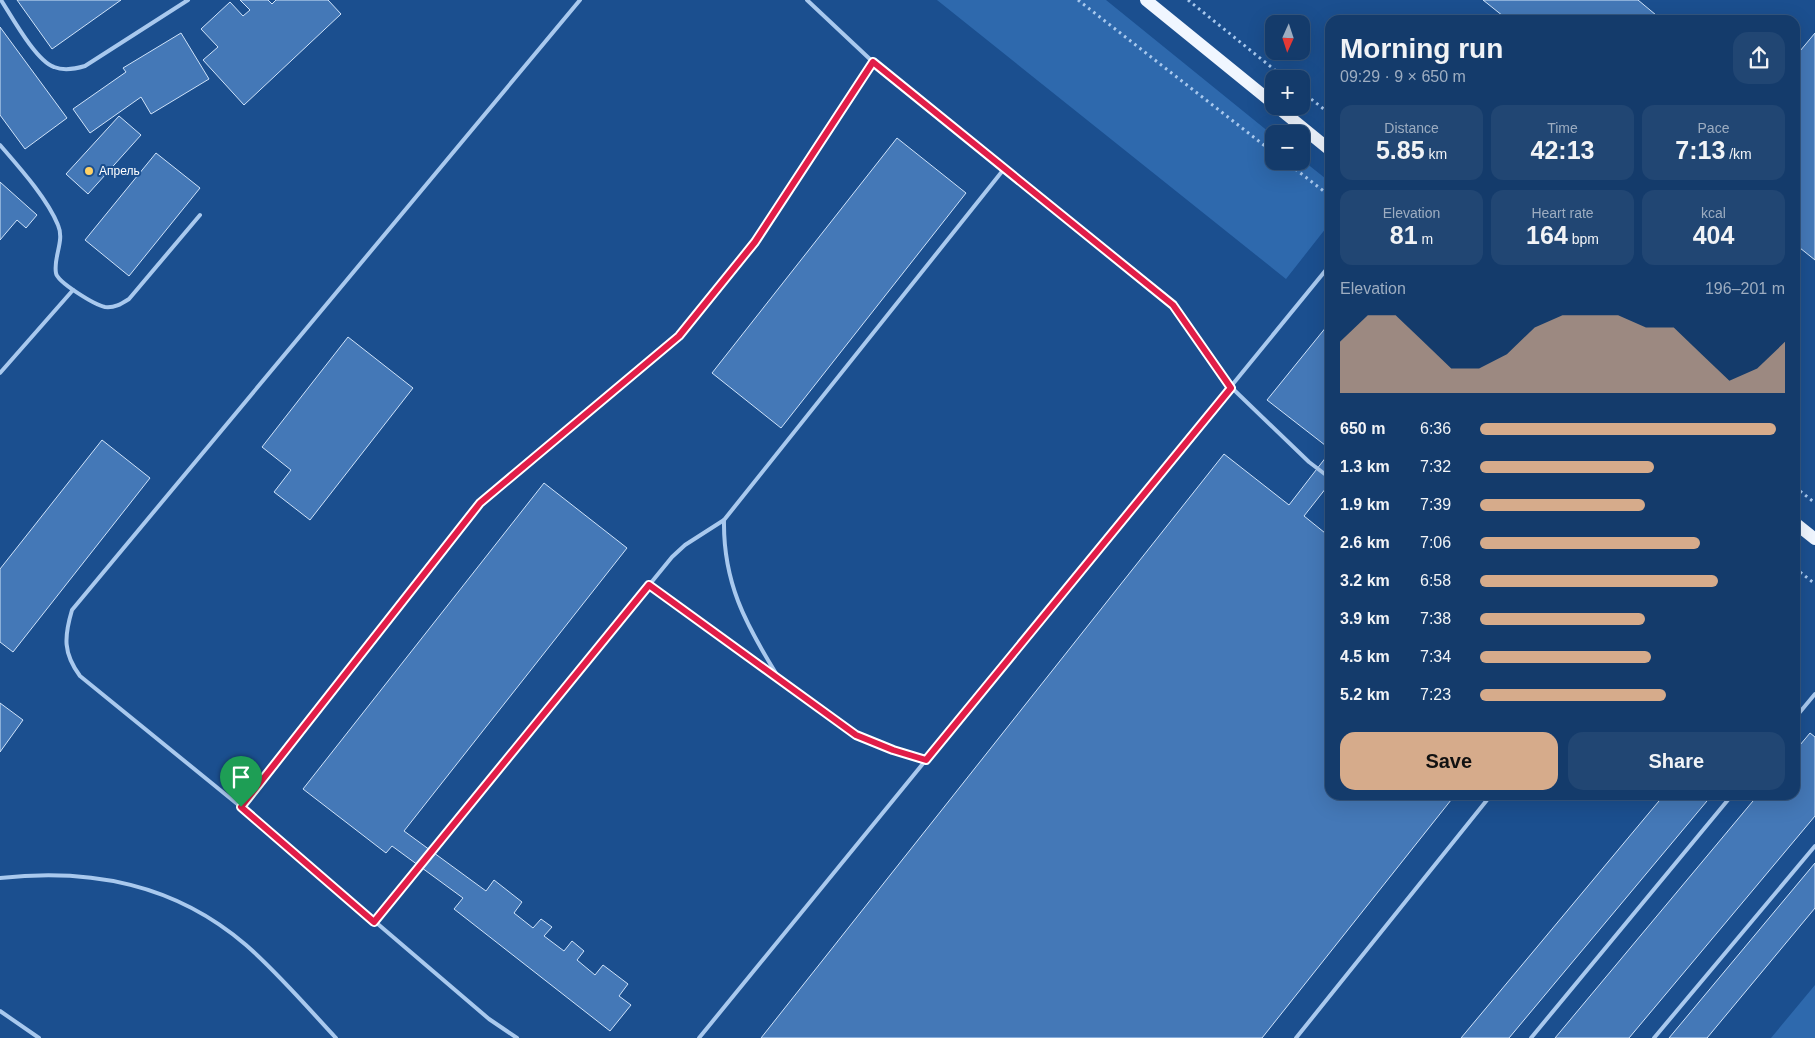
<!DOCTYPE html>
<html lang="en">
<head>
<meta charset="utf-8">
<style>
	:root { --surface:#143b6b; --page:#214673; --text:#f1f3f6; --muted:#9dadc1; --line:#33557e; --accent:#d6ab8b }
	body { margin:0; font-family:Arial,sans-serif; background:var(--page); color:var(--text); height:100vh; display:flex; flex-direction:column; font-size:19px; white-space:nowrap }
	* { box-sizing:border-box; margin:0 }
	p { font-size:16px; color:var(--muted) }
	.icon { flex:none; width:28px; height:28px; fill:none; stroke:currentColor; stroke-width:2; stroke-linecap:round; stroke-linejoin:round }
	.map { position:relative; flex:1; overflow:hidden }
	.panel { position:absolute; left:1325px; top:15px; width:475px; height:785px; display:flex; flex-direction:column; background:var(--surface); border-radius:15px; box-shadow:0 5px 20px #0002,0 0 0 1px var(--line) }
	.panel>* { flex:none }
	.needle { width:32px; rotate:183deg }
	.tools { position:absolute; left:1265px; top:15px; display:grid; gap:10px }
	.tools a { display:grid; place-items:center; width:45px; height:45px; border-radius:10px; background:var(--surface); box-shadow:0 5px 20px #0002,0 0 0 1px var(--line); font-size:25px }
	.pin { position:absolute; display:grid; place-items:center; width:42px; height:42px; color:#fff; margin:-51px -21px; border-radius:50% 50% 50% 0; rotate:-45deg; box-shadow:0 0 5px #0007 }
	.pin .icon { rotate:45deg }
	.round { display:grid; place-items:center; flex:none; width:52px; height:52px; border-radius:15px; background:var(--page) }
	.summary { display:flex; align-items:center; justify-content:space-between; height:85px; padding:0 15px }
	h1 { font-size:28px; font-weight:600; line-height:38px }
	.metrics { display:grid; grid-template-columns:repeat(3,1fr); gap:8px; height:85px; padding:5px 15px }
	.metrics div { display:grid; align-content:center; border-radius:12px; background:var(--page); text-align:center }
	.metrics b { font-size:25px; font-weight:600 }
	.metrics small { font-size:14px; font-weight:400 }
	.metrics p { font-size:14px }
	.chart { height:140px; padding:10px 15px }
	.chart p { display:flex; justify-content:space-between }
	.chart svg { width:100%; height:90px; margin-top:5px; fill:var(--accent); opacity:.7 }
	.button { display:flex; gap:10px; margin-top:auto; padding:10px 15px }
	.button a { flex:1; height:58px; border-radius:15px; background:var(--accent); color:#111; font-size:20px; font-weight:600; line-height:58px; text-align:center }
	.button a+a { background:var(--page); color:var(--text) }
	ul { padding:0 15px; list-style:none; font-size:16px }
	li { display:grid; grid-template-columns:80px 60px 1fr; align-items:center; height:38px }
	li i { height:12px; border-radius:6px; background:var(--accent) }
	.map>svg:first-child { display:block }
	.green { fill:#2e69ad }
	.building { fill:#4478b7; stroke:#cfe3fa }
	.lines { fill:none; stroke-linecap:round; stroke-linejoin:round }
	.path { stroke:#a9c9ee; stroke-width:3; stroke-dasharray:2.5 4; stroke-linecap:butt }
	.service { stroke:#a9c9ee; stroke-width:4 }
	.primary { stroke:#f0f6ff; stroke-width:12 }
	.route-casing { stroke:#fff; stroke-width:10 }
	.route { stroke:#e11d48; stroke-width:6 }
	.poi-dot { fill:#ffd166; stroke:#1b4f8f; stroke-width:2 }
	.labels { text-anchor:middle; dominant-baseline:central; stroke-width:4; stroke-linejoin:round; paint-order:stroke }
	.poi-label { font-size:12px; fill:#fff; stroke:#1b4f8f; text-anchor:start }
</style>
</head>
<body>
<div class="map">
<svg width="1815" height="1038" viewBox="0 0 1815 1038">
	<rect width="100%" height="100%" fill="#1b4f8f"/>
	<g class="green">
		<path d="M937,0h169l168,136v25h27v-2l29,23v41l-44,56z"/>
		<path d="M1815,985v53h-44z"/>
	</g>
	<g class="building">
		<path d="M17,0h104l-69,49z"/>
		<path d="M240,0h28l4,4 4,-4h52l13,14 -97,91 -41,-45 15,-13 -17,-18 29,-27 13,14 7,-6z"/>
		<path d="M1483,0h155l24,20h-154z"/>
		<path d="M0,27l67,91 -42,31 -25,-34z"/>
		<path d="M181,33l28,46 -58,35 -10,-17 -51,36 -17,-24 53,-37 -3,-4z"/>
		<path d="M1815,33v227l-20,-16v-187z"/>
		<path d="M119,116l22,19 -53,59 -22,-20z"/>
		<path d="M897,138l69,55 -185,235 -69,-55z"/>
		<path d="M156,153l44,35 -71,88 -44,-36z"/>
		<path d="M0,182l37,33 -11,13 -9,-8 -17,20z"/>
		<path d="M1327,326l3,2v121l-63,-49z"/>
		<path d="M348,337l65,51 -103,132 -36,-28 17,-22 -29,-23z"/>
		<path d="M102,440l48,38 -137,174 -13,-10v-73z"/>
		<path d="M1330,452v31l-26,33 26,21v258h125l-193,243h-501l463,-584 65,51z"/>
		<path d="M544,483l83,65 -223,283 82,60 8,-11 28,22 -8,11 19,15 8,-9 11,8 -8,9 20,15 8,-10 12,10 -7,9 18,15 8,-10 25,19 -9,12 12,9 -21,26 -156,-122 9,-11 -71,-52 -6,7 -83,-64z"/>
		<path d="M0,703l23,17 -23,32z"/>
		<path d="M1810,733l5,4v79l-186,222h-74l203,-243h37v-44z"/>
		<path d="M1664,795h48l-203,243h-48z"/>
		<path d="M1815,863v45l-108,130h-38z"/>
	</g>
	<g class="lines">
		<g class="path">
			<path d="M1078,0l196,153"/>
			<path d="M1188,0l98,79"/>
			<path d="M1301,91l29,23"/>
			<path d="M1285,161l45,35"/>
			<path d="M1795,487l20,16"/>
			<path d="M1795,568l20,16"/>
		</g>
		<g class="service">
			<path d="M1,0c11,17 35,61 53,67 10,4 21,2 31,-1l103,-66"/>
			<path d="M807,0l66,62 300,243 58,82 78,75 21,16"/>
			<path d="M0,145c19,22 47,53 58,80 7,16 -5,32 -2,48 1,9 39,32 49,34 10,1 16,-3 24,-8l71,-84"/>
			<path d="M0,373l73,-83"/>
			<path d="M724,520c-1,62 21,103 53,155"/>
			<path d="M649,585l208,150 36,16 33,9"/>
			<path d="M1795,718l20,-24"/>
			<path d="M241,807l239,-304 199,-167 76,-93 118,-181"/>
			<path d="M0,878c91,-10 175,6 246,67 32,28 61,62 90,93"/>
			<path d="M374,922l298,-365 13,-12 39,-25 280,-351"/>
			<path d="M0,1011l39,27"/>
			<path d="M517,1038l-28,-19 -248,-212 -161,-131c-17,-23 -16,-39 -8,-66l508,-610"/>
			<path d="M699,1038l631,-773"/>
			<path d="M1296,1038l195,-243"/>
			<path d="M1531,1038l201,-243"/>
			<path d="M1654,1038l161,-192"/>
		</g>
		<g class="primary">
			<path d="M1146,0l128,104"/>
			<path d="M1276,106l54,44"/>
			<path d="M1795,523l20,16"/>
		</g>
	</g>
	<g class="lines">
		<g class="route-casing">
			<path id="route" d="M873,62l300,243 58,83 -305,372 -33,-10 -37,-15 -207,-150 -275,337 -133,-115 239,-304 199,-167 76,-94z"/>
		</g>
		<use href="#route" class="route"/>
	</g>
	<circle class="poi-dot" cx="89" cy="171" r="5"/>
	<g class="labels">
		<g class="poi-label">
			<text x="99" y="171">Апрель</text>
		</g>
	</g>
</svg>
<div class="tools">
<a><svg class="needle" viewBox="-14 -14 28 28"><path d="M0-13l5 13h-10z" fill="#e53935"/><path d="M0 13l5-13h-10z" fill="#9dadc1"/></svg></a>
<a>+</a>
<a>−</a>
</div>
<div class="pin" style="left:241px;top:807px;background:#1e9e55"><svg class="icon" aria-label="arrive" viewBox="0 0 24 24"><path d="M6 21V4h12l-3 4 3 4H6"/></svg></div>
<section class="panel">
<div class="summary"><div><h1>Morning run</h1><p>09:29 · 9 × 650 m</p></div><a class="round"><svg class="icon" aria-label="share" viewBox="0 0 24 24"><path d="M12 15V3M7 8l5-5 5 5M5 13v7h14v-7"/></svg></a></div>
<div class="metrics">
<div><p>Distance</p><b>5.85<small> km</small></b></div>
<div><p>Time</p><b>42:13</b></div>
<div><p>Pace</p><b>7:13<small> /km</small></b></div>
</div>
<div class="metrics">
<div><p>Elevation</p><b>81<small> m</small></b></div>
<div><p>Heart rate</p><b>164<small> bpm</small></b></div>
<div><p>kcal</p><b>404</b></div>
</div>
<div class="chart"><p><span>Elevation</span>196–201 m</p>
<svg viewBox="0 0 160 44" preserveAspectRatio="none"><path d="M0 44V19L10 6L20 6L30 19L40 32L50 32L60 25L70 12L80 6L90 6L100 6L110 12L120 12L130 25L140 38L150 32L160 19V44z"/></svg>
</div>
<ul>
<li><b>650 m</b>6:36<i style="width:97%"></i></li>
<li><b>1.3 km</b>7:32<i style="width:57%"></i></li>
<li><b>1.9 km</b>7:39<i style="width:54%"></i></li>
<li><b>2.6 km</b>7:06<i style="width:72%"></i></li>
<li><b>3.2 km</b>6:58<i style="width:78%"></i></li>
<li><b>3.9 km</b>7:38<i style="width:54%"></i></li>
<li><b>4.5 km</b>7:34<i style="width:56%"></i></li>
<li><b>5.2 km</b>7:23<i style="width:61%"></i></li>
</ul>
<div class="button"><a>Save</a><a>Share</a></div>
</section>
</div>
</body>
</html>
